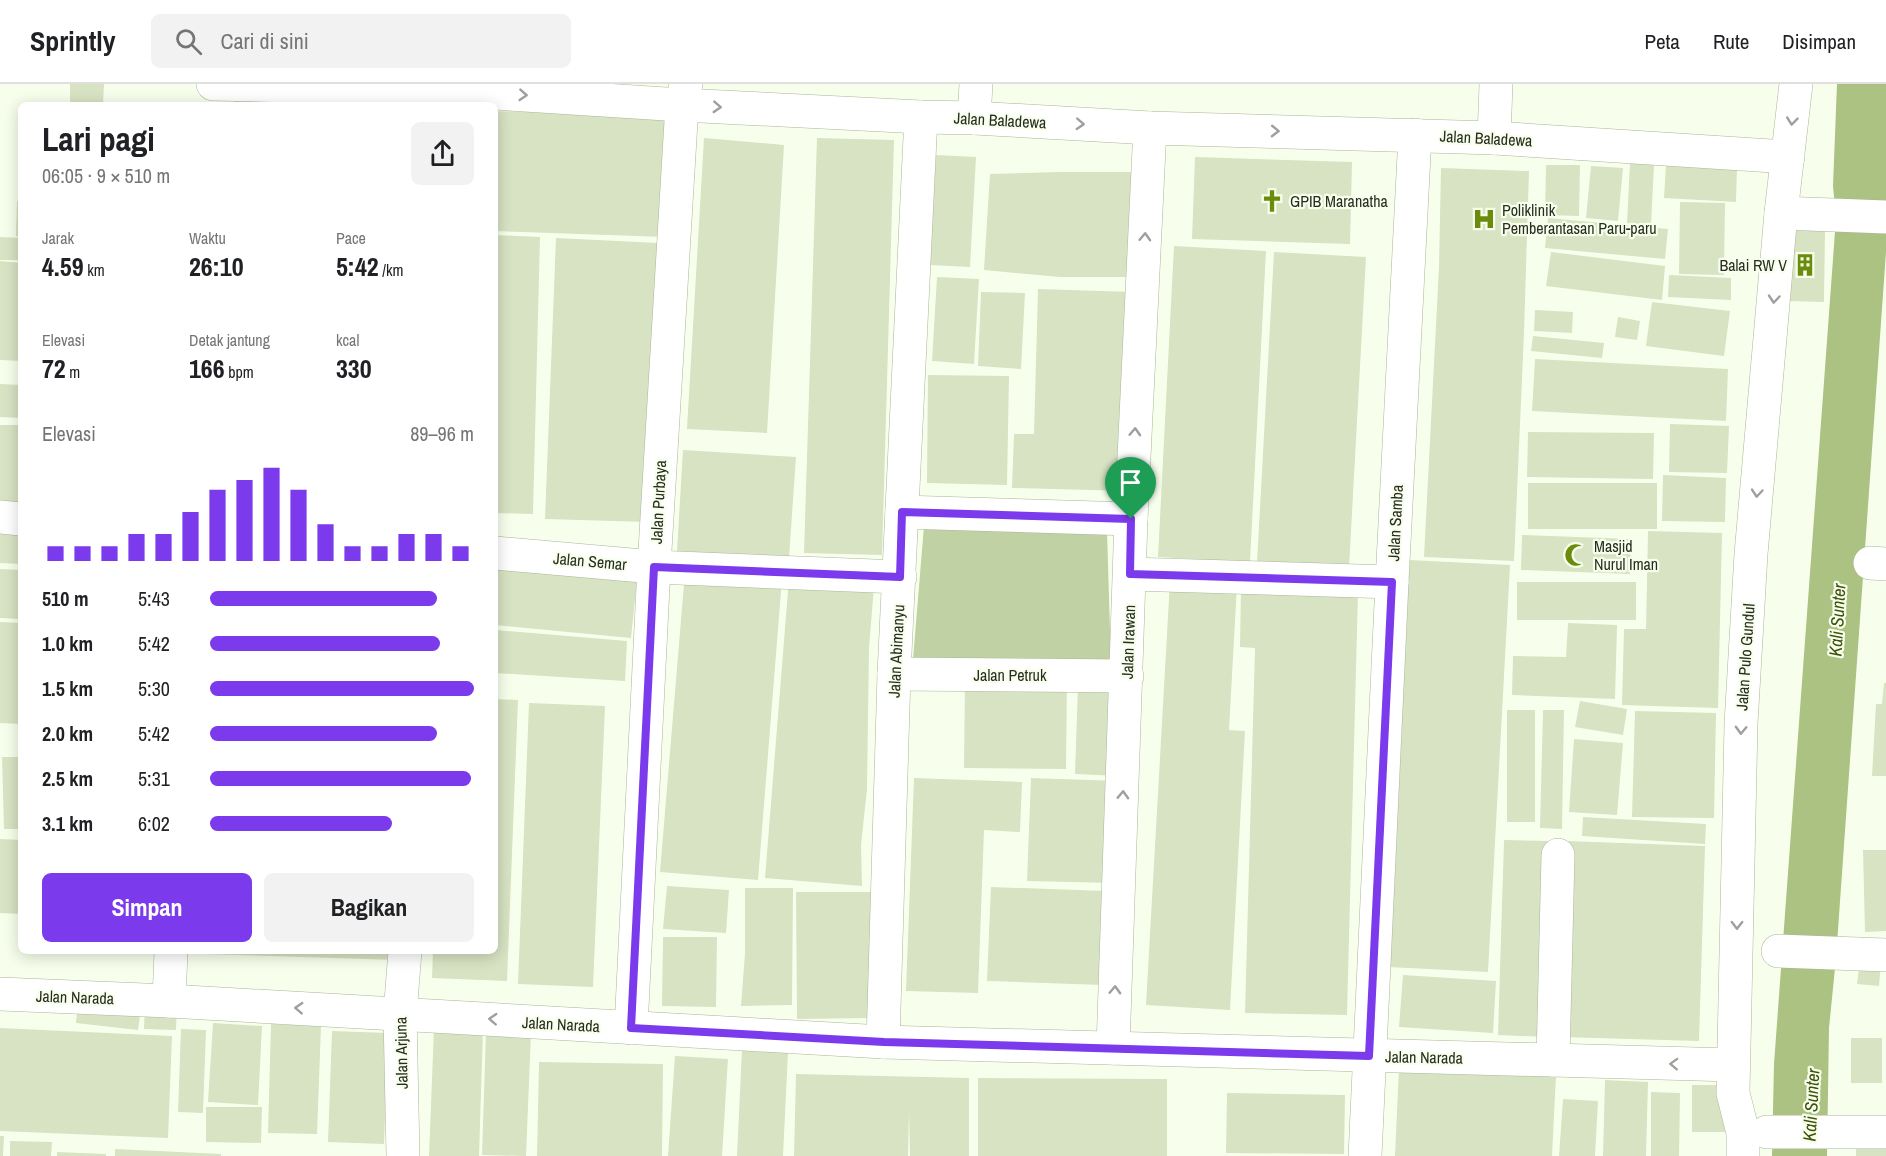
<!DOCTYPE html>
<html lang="id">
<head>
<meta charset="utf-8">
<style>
	:root { --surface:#fff; --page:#f2f2f2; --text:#202124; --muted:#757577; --line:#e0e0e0; --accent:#7c3aed }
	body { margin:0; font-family:"Archivo Narrow",sans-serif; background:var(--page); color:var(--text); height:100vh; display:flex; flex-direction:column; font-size:22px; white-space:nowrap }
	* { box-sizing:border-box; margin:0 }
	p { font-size:20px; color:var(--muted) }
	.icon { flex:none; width:33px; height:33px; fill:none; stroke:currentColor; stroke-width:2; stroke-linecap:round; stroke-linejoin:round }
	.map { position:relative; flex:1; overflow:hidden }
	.drawer { position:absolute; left:18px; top:18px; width:480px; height:852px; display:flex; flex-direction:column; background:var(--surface); border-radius:9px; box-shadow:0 3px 15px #0003 }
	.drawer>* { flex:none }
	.pin { position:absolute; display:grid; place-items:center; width:51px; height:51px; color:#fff; margin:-62px -26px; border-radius:50% 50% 50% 0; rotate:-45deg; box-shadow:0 0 6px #0007 }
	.pin .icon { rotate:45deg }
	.round { display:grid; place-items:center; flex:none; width:63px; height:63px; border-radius:9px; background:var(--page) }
	.overview { display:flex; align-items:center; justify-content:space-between; height:102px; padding:0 24px }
	h1 { font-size:33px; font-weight:800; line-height:45px }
	.metrics { display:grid; grid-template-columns:repeat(3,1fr); gap:9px; height:102px; padding:6px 24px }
	.metrics div { display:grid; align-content:center }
	.metrics b { font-size:26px; font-weight:800 }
	.metrics small { font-size:16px; font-weight:400 }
	.metrics p { font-size:16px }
	.chart { height:168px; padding:12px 24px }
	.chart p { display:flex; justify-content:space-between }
	.chart svg { width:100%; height:108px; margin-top:6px; stroke:var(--accent); stroke-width:6 }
	.cta { display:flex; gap:12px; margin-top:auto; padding:12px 24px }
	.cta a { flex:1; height:69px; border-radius:9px; background:var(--accent); color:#fff; font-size:24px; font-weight:800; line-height:69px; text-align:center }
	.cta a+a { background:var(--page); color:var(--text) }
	ul { padding:0 24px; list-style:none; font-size:20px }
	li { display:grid; grid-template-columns:96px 72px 1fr; align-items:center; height:45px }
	li i { height:15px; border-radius:8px; background:var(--accent) }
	header { display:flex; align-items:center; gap:36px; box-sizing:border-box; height:84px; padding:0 30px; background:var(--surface); border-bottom:2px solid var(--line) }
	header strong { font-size:28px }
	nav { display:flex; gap:33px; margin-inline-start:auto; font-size:21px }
	.search { width:420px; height:54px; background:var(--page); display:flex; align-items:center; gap:15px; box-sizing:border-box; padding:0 21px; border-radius:9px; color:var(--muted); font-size:22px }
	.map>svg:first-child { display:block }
	.green { fill:#c0d2a4 }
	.water { fill:#abc282 }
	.building { fill:#d7e3c3 }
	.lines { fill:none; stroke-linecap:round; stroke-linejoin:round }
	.street-casing { stroke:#aab698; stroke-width:34 }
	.street { stroke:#fff; stroke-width:33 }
	.oneway { stroke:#9fa09b }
	.route-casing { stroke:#fff; stroke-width:12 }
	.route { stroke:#7c3aed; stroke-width:8 }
	.labels { text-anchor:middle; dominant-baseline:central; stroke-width:4.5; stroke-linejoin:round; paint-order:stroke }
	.street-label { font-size:16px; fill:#292d21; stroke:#f7ffec }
	.poi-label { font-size:16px; fill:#292d21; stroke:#f7ffec; text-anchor:start }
	.water-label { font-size:18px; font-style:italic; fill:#3f520b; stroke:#f7ffec }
</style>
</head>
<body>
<header>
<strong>Sprintly</strong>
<div class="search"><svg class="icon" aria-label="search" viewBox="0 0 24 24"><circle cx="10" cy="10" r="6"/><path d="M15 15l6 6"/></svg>Cari di sini</div>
<nav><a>Peta</a><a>Rute</a><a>Disimpan</a></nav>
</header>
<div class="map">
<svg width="1886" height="1072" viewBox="0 0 1886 1072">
	<rect width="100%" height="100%" fill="#f7ffec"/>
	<path class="green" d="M924,442l183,5 4,131 -198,-3z"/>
	<path class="water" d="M1837,0h49v168l-50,706 -7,70 -2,128h-55l2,-92 62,-846 -3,-32z"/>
	<g class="building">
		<path d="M70,0h34l-1,21h-33z"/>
		<path d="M234,16l51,3 -1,2h-50z"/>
		<path d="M495,27l174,5 -4,121 -170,-6z"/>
		<path d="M704,54l80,7 -17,288 -80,-4z"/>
		<path d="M817,54l77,2 -12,415 -78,-2z"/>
		<path d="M936,71l40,2 -6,110 -41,-2z"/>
		<path d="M1195,73l157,5 -2,82 -158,-5z"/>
		<path d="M1630,79l24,2 -3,60 -24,-2z"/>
		<path d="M1546,81h34l-1,51 -34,-1z"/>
		<path d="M1666,81l71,3 -1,34 -72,-4z"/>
		<path d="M1591,82l32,2 -5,53 -32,-3z"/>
		<path d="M1441,84l88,3 -5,162 -10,228 -90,-4 15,-290z"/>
		<path d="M1060,88h75v105h-75l-76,-7 6,-96z"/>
		<path d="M17,117h4v36l-5,-1z"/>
		<path d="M1680,118l45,1 -1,72 -45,-1z"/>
		<path d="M1548,134l120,11 -3,30 -120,-11z"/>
		<path d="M1786,144h39l-1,74 -40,-1z"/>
		<path d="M495,151l45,2 -7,277 -38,-1z"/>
		<path d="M0,153l21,1v22h-21z"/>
		<path d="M556,154l102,5 -10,279 -103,-3z"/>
		<path d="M1174,162l92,5 -16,311 -92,-5z"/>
		<path d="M1274,168l92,5 -17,311 -92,-5z"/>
		<path d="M1551,168l114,14 -3,34 -116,-14z"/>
		<path d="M0,177l21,2v98l-21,-1z"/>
		<path d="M1669,191l62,3v22l-63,-3z"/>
		<path d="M937,193l42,2 -5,85 -42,-3z"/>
		<path d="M1038,205l96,3 -6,199 -116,-3 2,-54h20z"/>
		<path d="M981,208l44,1 -4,76 -43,-3z"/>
		<path d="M1652,218l78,9 -6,45 -78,-10z"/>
		<path d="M1535,226l38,2 -1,21 -38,-2z"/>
		<path d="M1618,233l22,4 -3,19 -22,-3z"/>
		<path d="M1533,252l71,7 -2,15 -71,-7z"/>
		<path d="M1535,275l193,10 -2,52 -194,-10z"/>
		<path d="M928,291l81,1 -2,109 -80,-2z"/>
		<path d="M0,300l21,1v33l-21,-1z"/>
		<path d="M1670,340l59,2 -2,47 -58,-1z"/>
		<rect x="0" y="341" width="21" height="78"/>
		<path d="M1528,348l126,1 -1,46 -126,-2z"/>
		<path d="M683,366l113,7 -7,101 -112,-7z"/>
		<path d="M1663,391l63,3 -1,44 -63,-1z"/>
		<rect x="1528" y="399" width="129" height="46"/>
		<path d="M0,441l21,1v38l-21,-1z"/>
		<path d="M1648,447l74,2 -4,175 -96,-3 2,-76h22z"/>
		<path d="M1522,451l109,4 -1,35 -109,-4z"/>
		<path d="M1409,476l101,5 -22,407 -100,-5z"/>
		<path d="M495,482l142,13 -6,59 -136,-13z"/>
		<path d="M0,485l21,1v49l-21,-1z"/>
		<path d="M685,488l97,7 -24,301 -98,-8z"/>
		<path d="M789,494l85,8 -5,62 -2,141 -6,56 1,41 -97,-8z"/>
		<path d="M1170,497l67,4 -8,145 16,1 -15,279 -84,-5z"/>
		<rect x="1517" y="498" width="119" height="38"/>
		<path d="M1241,505l117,3 -11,423 -102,-2 10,-365 -15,-1z"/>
		<path d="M0,538l21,1v101l-21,-1z"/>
		<path d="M1568,539l49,2 -2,74 -103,-4 1,-39 53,1z"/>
		<path d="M495,546l132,11 -2,40 -130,-8z"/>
		<path d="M965,595l102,1 -1,89 -102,-1z"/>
		<path d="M1884,599h2v93h-14l4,-72h6z"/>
		<path d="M1078,601l45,2 -3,89 -45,-2z"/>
		<path d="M495,615l23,1 -11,281 -75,-3 1,-27h62z"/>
		<path d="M1580,617l47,8 -4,26 -48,-8z"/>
		<path d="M529,619l76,3 -12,281 -75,-3z"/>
		<rect x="1507" y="626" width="28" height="112"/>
		<path d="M1543,626h21l-2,119 -22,-1z"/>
		<path d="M1635,627l81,2 -2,105 -82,-1z"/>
		<path d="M1574,655l49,4 -6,72 -48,-3z"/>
		<path d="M2,673h19v72h-17z"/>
		<path d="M914,694l108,4 -2,50 -36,-2 -6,163 -72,-2z"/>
		<path d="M1031,694l88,3 -3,102 -89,-2z"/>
		<path d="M1583,733l123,7 -1,20 -123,-8z"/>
		<path d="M0,755l21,1v74l-21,-1z"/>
		<path d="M1504,756l47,1 -6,196 -47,-2z"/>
		<path d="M1566,757l139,5 -6,195 -139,-4z"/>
		<path d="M1863,766h23v81l-21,1z"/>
		<path d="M667,802l62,4 -3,43 -63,-4z"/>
		<path d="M991,803l115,4 -4,94 -115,-4z"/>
		<path d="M745,804h48l-1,117 -51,1 4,-53z"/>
		<path d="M796,808h75v126l-74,1z"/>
		<path d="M663,853h54l-1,70 -54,-1z"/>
		<path d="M206,867h191l-1,9 -190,-6z"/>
		<path d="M1860,875l21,3 -2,24 -22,-2z"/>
		<path d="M1403,891l93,6 -3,52 -94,-6z"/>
		<path d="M78,918l63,7 -3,21 -62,-7z"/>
		<path d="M145,919l32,1 -1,26 -32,-1z"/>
		<path d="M213,939l49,3 -4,79 -50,-3z"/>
		<path d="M271,940l50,2 -4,108 -49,-1z"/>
		<path d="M0,944l172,8 -4,102 -168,-7z"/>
		<path d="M434,944l49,2 -4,126h-50z"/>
		<path d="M181,945l25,1 -3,83 -25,-1z"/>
		<path d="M332,947l56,2 -4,111 -56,-2z"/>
		<path d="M486,948l45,1 -5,123 -44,-1z"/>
		<rect x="1851" y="954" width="31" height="45"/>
		<path d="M742,965l46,3 -5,104h-46z"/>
		<path d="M675,972l53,3 -6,97h-54z"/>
		<path d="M539,978l124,2 -1,92h-125z"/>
		<path d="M1399,984l157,7 -4,81h-157z"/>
		<path d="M796,990l173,4v78h-59l-1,-45 -1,45h-114z"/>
		<path d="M978,994l189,1v77h-189z"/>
		<path d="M1605,996l43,2 -2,74h-43z"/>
		<rect x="1692" y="1001" width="37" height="47"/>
		<path d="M1651,1008l29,1 -1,63h-28z"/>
		<path d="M1227,1009l118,2 -1,59 -118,-1z"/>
		<path d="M1563,1015l35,2 -3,55h-36z"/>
		<path d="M206,1023h56l-1,36 -55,-1z"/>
		<path d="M0,1052h4l-1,20h-3z"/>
		<path d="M1886,1056v16h-30v-15z"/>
		<path d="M10,1057l42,1 -1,14h-41z"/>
		<path d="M115,1065l106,5v2h-106z"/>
		<path d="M57,1068l49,2v2h-49z"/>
	</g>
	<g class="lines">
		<g class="street-casing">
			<g id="street">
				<path d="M213,0l235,6 234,15 239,12 53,1 176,10 344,10 294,19"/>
				<path d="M974,34l2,-34"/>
				<path d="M1494,54l2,-54"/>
				<path d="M1781,129l105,4"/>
				<path d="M902,428l229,7"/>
				<path d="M0,433l21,2"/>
				<path d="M495,469l159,14 246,10"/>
				<path d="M1870,479l16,1"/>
				<path d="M1130,490l262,8"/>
				<path d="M894,590l233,2"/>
				<path d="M1778,867l108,4"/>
				<path d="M0,910l169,7 714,41 850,23"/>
				<path d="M169,917l2,-50"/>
				<path d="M631,944l23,-461 28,-462 4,-21"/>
				<path d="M883,958l11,-368 27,-557"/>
				<path d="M1113,964l18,-529 19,-391"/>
				<path d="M1553,976l5,-205"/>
				<path d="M1767,1048h119"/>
				<path d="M403,1072l-3,-142 5,-63"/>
				<path d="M1365,1072l27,-574 23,-447"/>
				<path d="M1743,1072v-23l-10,-40 8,-369 10,-170 30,-341 15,-129"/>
			</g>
		</g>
		<use href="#street" class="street"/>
	</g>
	<defs><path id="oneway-chevron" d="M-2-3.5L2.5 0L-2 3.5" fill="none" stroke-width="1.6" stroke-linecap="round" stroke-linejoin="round" transform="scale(1.5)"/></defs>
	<g class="oneway">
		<use href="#oneway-chevron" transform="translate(523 11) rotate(4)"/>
		<use href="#oneway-chevron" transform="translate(717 23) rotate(3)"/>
		<use href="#oneway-chevron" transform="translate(1792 37) rotate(96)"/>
		<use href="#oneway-chevron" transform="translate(1080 40) rotate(3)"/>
		<use href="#oneway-chevron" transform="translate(1275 47) rotate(1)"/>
		<use href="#oneway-chevron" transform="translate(1145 153) rotate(-87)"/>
		<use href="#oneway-chevron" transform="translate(1774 215) rotate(95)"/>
		<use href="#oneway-chevron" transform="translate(1135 348) rotate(-87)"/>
		<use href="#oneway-chevron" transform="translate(1757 409) rotate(95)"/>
		<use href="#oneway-chevron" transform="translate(1741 646) rotate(92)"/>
		<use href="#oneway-chevron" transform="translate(1123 711) rotate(-88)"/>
		<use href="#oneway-chevron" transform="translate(1737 841) rotate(91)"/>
		<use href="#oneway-chevron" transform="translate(1115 906) rotate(-88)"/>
		<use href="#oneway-chevron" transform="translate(299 924) rotate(-177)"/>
		<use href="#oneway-chevron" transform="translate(493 935) rotate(-177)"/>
		<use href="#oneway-chevron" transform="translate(1674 980) rotate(-178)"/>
	</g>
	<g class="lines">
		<g class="route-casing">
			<path id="route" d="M902,428l229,7 -1,55 262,8 -23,474 -485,-14 -253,-14 23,-461 246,10z"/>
		</g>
		<use href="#route" class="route"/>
	</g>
	<defs>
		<g id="church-bare" transform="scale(1.8)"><path d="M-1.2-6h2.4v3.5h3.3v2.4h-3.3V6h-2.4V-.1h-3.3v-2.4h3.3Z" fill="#6a8b0c" stroke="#f7ffec" stroke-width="2.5" paint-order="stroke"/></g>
		<g id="hospital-bare" transform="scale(1.8)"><path d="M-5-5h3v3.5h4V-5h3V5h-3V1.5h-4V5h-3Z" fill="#6a8b0c" stroke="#f7ffec" stroke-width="2.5" paint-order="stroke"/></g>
		<g id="building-bare" transform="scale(1.8)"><path d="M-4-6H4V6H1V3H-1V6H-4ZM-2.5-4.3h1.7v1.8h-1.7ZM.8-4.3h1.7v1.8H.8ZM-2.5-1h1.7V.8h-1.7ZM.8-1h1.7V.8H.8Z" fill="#6a8b0c" stroke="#f7ffec" stroke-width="2.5" paint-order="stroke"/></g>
		<g id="mosque-bare" transform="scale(1.8)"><path d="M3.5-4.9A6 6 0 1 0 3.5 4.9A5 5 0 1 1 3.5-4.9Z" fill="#6a8b0c" stroke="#f7ffec" stroke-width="2.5" paint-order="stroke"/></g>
	</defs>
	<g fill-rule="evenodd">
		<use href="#church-bare" x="1272" y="117"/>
		<use href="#hospital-bare" x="1484" y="135"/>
		<use href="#building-bare" x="1805" y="181"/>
		<use href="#mosque-bare" x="1576" y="471"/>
	</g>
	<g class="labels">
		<g class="street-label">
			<text transform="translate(1000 36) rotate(3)">Jalan Baladewa</text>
			<text transform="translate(1486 54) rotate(3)">Jalan Baladewa</text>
			<text transform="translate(658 418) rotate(-87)">Jalan Purbaya</text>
			<text transform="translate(1395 439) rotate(-87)">Jalan Samba</text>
			<text transform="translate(590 477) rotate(5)">Jalan Semar</text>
			<text transform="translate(1128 558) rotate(-88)">Jalan Irawan</text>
			<text transform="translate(896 567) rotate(-87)">Jalan Abimanyu</text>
			<text transform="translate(1745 573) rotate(-86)">Jalan Pulo Gundul</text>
			<text x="1010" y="591">Jalan Petruk</text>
			<text transform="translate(75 913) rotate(2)">Jalan Narada</text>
			<text transform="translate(561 940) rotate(3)">Jalan Narada</text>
			<text transform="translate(401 969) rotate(-91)">Jalan Arjuna</text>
			<text transform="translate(1424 973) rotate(1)">Jalan Narada</text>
		</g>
		<g class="poi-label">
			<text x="1290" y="117">GPIB Maranatha</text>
			<text x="1502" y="126">Poliklinik<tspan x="1502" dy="18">Pemberantasan Paru-paru</tspan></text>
			<text x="1787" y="181" text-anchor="end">Balai RW V</text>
			<text x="1594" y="462">Masjid<tspan x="1594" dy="18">Nurul Iman</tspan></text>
		</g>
		<g class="water-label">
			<text transform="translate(1837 536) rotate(-87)">Kali Sunter</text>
			<text transform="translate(1811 1021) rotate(-87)">Kali Sunter</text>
		</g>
	</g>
</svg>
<div class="pin" style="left:1131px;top:435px;background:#1e9e55"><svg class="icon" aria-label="arrive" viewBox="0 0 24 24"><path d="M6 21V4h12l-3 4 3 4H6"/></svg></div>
<section class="drawer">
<div class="overview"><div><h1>Lari pagi</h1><p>06:05 · 9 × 510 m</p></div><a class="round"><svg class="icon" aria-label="share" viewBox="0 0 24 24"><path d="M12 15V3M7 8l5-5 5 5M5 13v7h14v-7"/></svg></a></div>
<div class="metrics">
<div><p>Jarak</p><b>4.59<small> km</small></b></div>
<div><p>Waktu</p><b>26:10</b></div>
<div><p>Pace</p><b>5:42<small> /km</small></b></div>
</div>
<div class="metrics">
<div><p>Elevasi</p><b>72<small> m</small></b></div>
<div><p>Detak jantung</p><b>166<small> bpm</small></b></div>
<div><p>kcal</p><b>330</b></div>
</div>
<div class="chart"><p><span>Elevasi</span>89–96 m</p>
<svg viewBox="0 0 160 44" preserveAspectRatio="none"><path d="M5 44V38M15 44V38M25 44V38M35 44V33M45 44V33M55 44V24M65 44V15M75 44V11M85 44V6M95 44V15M105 44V29M115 44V38M125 44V38M135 44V33M145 44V33M155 44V38"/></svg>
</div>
<ul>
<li><b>510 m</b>5:43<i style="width:86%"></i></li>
<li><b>1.0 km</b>5:42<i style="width:87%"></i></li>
<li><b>1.5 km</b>5:30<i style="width:100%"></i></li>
<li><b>2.0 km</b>5:42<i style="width:86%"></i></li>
<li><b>2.5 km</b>5:31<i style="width:99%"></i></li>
<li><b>3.1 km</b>6:02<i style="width:69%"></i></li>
</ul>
<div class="cta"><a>Simpan</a><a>Bagikan</a></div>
</section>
</div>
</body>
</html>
